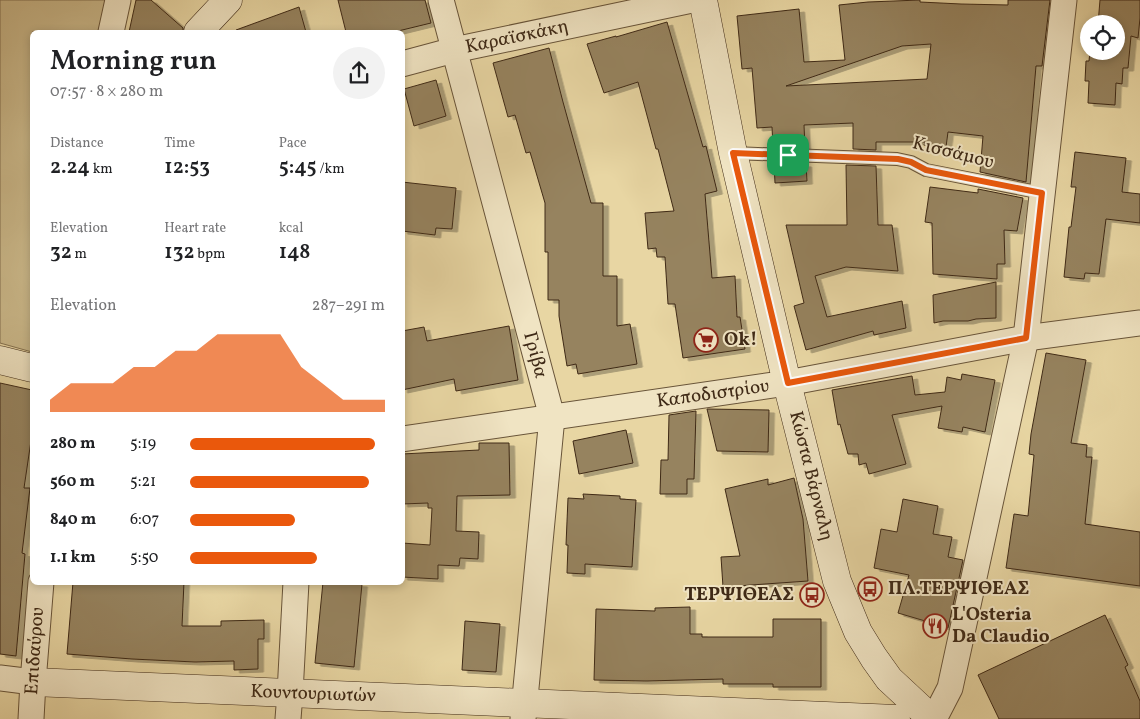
<!DOCTYPE html>
<html lang="en">
<head>
<meta charset="utf-8">
<style>
	:root { --surface:#fff; --page:#f2f2f2; --text:#202124; --muted:#757577; --accent:#ea580c }
	body { margin:0; font-family:Vollkorn,serif; background:var(--page); color:var(--text); height:100vh; display:flex; flex-direction:column; font-size:19px; white-space:nowrap }
	* { box-sizing:border-box; margin:0 }
	p { font-size:16px; color:var(--muted) }
	.icon { flex:none; width:28px; height:28px; fill:none; stroke:currentColor; stroke-width:2; stroke-linecap:round; stroke-linejoin:round }
	.map { position:relative; flex:1; overflow:hidden }
	.side { position:absolute; left:30px; top:30px; width:375px; height:555px; display:flex; flex-direction:column; background:var(--surface); border-radius:8px; box-shadow:0 2px 8px #0003 }
	.side>* { flex:none }
	.buttons { position:absolute; left:1080px; top:15px; display:grid; gap:10px }
	.buttons a { display:grid; place-items:center; width:45px; height:45px; border-radius:50%; background:var(--surface); box-shadow:0 2px 8px #0003; font-size:25px }
	.pin { position:absolute; display:grid; place-items:center; width:42px; height:42px; color:#fff; margin:-21px; border-radius:10px; box-shadow:0 2px 8px #0006 }
	.round { display:grid; place-items:center; flex:none; width:52px; height:52px; border-radius:26px; background:var(--page) }
	.headline { display:flex; align-items:center; justify-content:space-between; height:85px; padding:0 20px }
	h1 { font-size:28px; font-weight:600; line-height:38px }
	.figures { display:grid; grid-template-columns:repeat(3,1fr); gap:8px; height:85px; padding:5px 20px }
	.figures div { display:grid; align-content:center }
	.figures b { font-size:21px; font-weight:600 }
	.figures small { font-size:14px; font-weight:400 }
	.figures p { font-size:14px }
	.chart { height:140px; padding:10px 20px }
	.chart p { display:flex; justify-content:space-between }
	.chart svg { width:100%; height:90px; margin-top:5px; fill:var(--accent); opacity:.7 }
	ul { padding:0 20px; list-style:none; font-size:16px }
	li { display:grid; grid-template-columns:80px 60px 1fr; align-items:center; height:38px }
	li i { height:12px; border-radius:6px; background:var(--accent) }
	.map>svg:first-child { display:block }
	.green { fill:#cbb98b; stroke:#847150 }
	.building { fill:#96835f; stroke:#3e2916; fill-rule:evenodd; filter:url(#shadow) }
	.lines { fill:none; stroke-linecap:round; stroke-linejoin:round }
	.lane-casing { stroke:#685439; stroke-width:14 }
	.street-casing { stroke:#685439; stroke-width:27 }
	.secondary-casing { stroke:#3e2916; stroke-width:29 }
	.lane { stroke:#f0e4c3; stroke-width:12 }
	.street { stroke:#f0e4c3; stroke-width:25 }
	.secondary { stroke:#f0e4c3; stroke-width:28 }
	.route-casing { stroke:#fff; stroke-width:10 }
	.route { stroke:#ea580c; stroke-width:6 }
	.labels { text-anchor:middle; dominant-baseline:central; stroke-width:4; stroke-linejoin:round; paint-order:stroke }
	.street-label { font-size:19px; fill:#3e2916; stroke:#f0e4c3 }
	.poi-label { font-size:19px; font-weight:bold; fill:#3e2916; stroke:#f0e4c3; text-anchor:start }
</style>
</head>
<body>
<div class="map">
<svg width="1140" height="719" viewBox="0 0 1140 719">
	<defs>
		<filter id="shadow"><feDropShadow dx="5.5" dy="3" stdDeviation="0" flood-color="#0004"/></filter>
	</defs>
	<rect width="100%" height="100%" fill="#e8d6a3"/>
	<filter id="stains"><feTurbulence type="fractalNoise" baseFrequency=".004" numOctaves="4"/><feColorMatrix values="0 0 0 0 .2 0 0 0 0 .09 0 0 0 0 .02 0 0 0 .5 -.17"/></filter>
	<radialGradient id="worn" r=".72"><stop offset=".6" stop-color="#630" stop-opacity="0"/><stop offset="1" stop-color="#630" stop-opacity=".3"/></radialGradient>
	<path class="green" d="M0,0h105l-5,32h-68v320l-32,-9z"/>
	<g class="building">
		<path d="M136,0h15l32,28v4h-54z"/>
		<path d="M338,0h87l6,23 -37,9h-48z"/>
		<path d="M920,0v2l41,2 47,1v-5h42l-8,66h-6l-10,116 -46,-10 3,-36 -35,-4 -2,15 -22,-2 1,-3h-49v8l-23,-1v-26l-49,2 1,23 -32,-2 -1,-19 -15,1 -5,-60 -10,1 -5,-53 62,-7 5,53 41,-2 -6,-55 29,-3zM931,44l-4,35 -141,7 116,-40z"/>
		<path d="M1100,0h40v18l-2,20 -7,-2 -3,32h-5l-1,16 -6,-1 -1,22 -27,-2 1,-22h-4l1,-20h3l1,-10h26v-27h-18z"/>
		<path d="M299,7l7,25h-70v-2z"/>
		<path d="M667,22l36,125 3,-1 11,45 -12,3 7,84 23,-2 2,41h3l5,32 -62,9 -8,-54h-7l-3,-47h-8l-1,-9 -8,1 -3,-36 29,-2 -16,-62h-2l-18,-67 -34,11 -17,-49 29,-8v1z"/>
		<path d="M549,48l14,54 28,101h12v73h14v50l13,-2 7,40 -59,10 -2,-10 -9,2 -8,-50v-16h-11v-48h-3v-49l-15,-51 -4,1 -11,-38 -7,2 -15,-54z"/>
		<path d="M436,80l10,36 -32,10 -10,-37z"/>
		<path d="M1075,152l51,6 -4,34 18,2v29l-34,-4 -7,55 -14,-1 -1,6 -20,-2 5,-50h2l5,-40h-5z"/>
		<path d="M774,163l32,1 1,17 -32,2z"/>
		<path d="M846,165l30,1 2,59h14l6,46 -52,-4 -31,9 12,41 75,-16 4,27 -32,7 -1,-4 -67,19 -12,-44 10,-3 -18,-78h61z"/>
		<path d="M402,182l54,6 -4,41 -16,-1 -1,7 -33,-4z"/>
		<path d="M930,187l48,6v-4l45,9 -6,33 -13,-1 1,34h-8v15l-64,-5 -1,-51 -7,-1z"/>
		<path d="M996,282v36l-20,1 -8,2h-25l-9,2 -1,-28z"/>
		<path d="M509,326l9,54 -62,11 -2,-12 -52,11v-59l22,-4 3,14z"/>
		<path d="M1046,353l40,7 -15,83 16,2 -1,12h6l-7,67 55,8v54l-134,-18 8,-54 14,2 6,-61 -5,-1 2,-20z"/>
		<path d="M962,374l33,6 -10,52 -22,-5 -1,5 -24,-4 4,-22 -50,9 14,49 -37,10 -3,-11 -7,2 -1,-11h-10l-8,-30 -2,1 -6,-35 80,-14 3,19 30,-3 2,-15 14,3z"/>
		<path d="M0,383l32,7v44l-8,54h6l-8,65 3,1 -9,102 -16,-2z"/>
		<path d="M707,409l62,1 -1,42 -51,-1z"/>
		<path d="M696,411l-2,68h-7v15h-27l1,-34h7l1,-45z"/>
		<path d="M626,430l7,33 -54,11 -6,-33z"/>
		<path d="M479,443h30l1,52 -53,1 -1,35 23,1 -1,27 -18,-1 -1,8 -21,-1v14l-36,-2v-34l28,2 2,-37h-4v-5l-26,1v-50l77,-4z"/>
		<path d="M794,478l9,41 5,62 -85,6 -2,-30 19,-1 -15,-67 43,-10v6z"/>
		<path d="M583,494l37,2v3l16,1 -4,67 -47,-3v10l-18,-1 1,-28h-2l2,-47 16,1z"/>
		<path d="M903,499l35,7 -5,28 19,3 -4,20 15,3 -15,68 -16,-4v-1l-34,-10 11,-38 -35,-7 7,-39 16,3z"/>
		<path d="M73,582h111l-2,44h39v-5l43,-1v19h-6v30l-24,1v-9l-39,1 -63,-3 -65,-5z"/>
		<path d="M323,582l39,2 -8,83 -39,-4z"/>
		<path d="M690,607v27h12v3h71v-18h48v68h-48v-3h-50v-5l-77,2 -52,-1 2,-71 59,2v-3z"/>
		<path d="M1105,615l23,50 -3,2 15,34v18h-141l-21,-44z"/>
		<path d="M465,621l35,3 -4,48 -34,-2z"/>
	</g>
	<g class="lines">
		<g class="lane-casing">
			<path id="lane" d="M733,153l164,6 14,3 15,8 116,23"/>
		</g>
		<g class="street-casing">
			<g id="street">
				<path d="M441,0l111,417 -29,302"/>
				<path d="M111,32l7,-32"/>
				<path d="M402,64l52,-14 238,-50"/>
				<path d="M402,439l385,-56 239,-45 114,-15"/>
				<path d="M0,678l33,4"/>
				<path d="M31,719l2,-37 8,-100"/>
				<path d="M288,719l2,-26 6,-111"/>
				<path d="M934,719l16,-31 76,-350 38,-338"/>
			</g>
		</g>
		<g class="secondary-casing">
			<g id="secondary">
				<path d="M703,0l30,153 54,230 50,198 21,51 16,26 15,21 43,40"/>
				<path d="M198,32l30,-32"/>
				<path d="M0,360l32,8"/>
				<path d="M33,682l863,37"/>
			</g>
		</g>
		<use href="#lane" class="lane"/>
		<use href="#street" class="street"/>
		<use href="#secondary" class="secondary"/>
	</g>
	<g class="lines">
		<g class="route-casing">
			<path id="route" d="M733,153l165,6 13,3 15,8 116,23 -16,145 -238,45z"/>
		</g>
		<use href="#route" class="route"/>
	</g>
	<defs>
		<g id="supermarket-ring" transform="scale(1.25)"><circle r="9.5" fill="#f0e4c3" stroke="#8f2418" stroke-width="1.5"/><path d="M-6-5.5h2.5l.6 2H6L4.5 2H-2.5L-4.4-4H-6ZM-1.5 3.2a1.3 1.3 0 1 0 .1 0ZM3 3.2a1.3 1.3 0 1 0 .1 0Z" fill="#8f2418"/></g>
		<g id="bus-ring" transform="scale(1.25)"><circle r="9.5" fill="#f0e4c3" stroke="#8f2418" stroke-width="1.5"/><path d="M-5-6H5V4H4V6H2V4H-2V6H-4V4H-5ZM-3.5-4V0h7V-4ZM-3.5 1.2v1.5H-2V1.2ZM2 1.2v1.5H3.5V1.2Z" fill="#8f2418"/></g>
		<g id="restaurant-ring" transform="scale(1.25)"><circle r="9.5" fill="#f0e4c3" stroke="#8f2418" stroke-width="1.5"/><path d="M-5-6h1v4h1v-4h1v4h1v-4h1v5L-1.5 .5V6h-2V.5L-5-1ZM5-6V6H3V1.5H1.5Q1.5-4 5-6Z" fill="#8f2418"/></g>
	</defs>
	<g fill-rule="evenodd">
		<use href="#supermarket-ring" x="706" y="340"/>
		<use href="#bus-ring" x="870" y="589"/>
		<use href="#bus-ring" x="812" y="595"/>
		<use href="#restaurant-ring" x="935" y="626"/>
	</g>
	<g class="labels">
		<g class="street-label">
			<text transform="translate(517 37) rotate(-12)">Καραϊσκάκη</text>
			<text transform="translate(953 153) rotate(14)">Κισσάμου</text>
			<text transform="translate(535 355) rotate(75)">Γρίβα</text>
			<text transform="translate(713 394) rotate(-8)">Καποδιστρίου</text>
			<text transform="translate(811 476) rotate(76)">Κώστα Βάρναλη</text>
			<text transform="translate(35 651) rotate(-86)">Επιδαύρου</text>
			<text transform="translate(313 694) rotate(2)">Κουντουριωτών</text>
		</g>
		<g class="poi-label">
			<text x="724" y="340">Ok!</text>
			<text x="888" y="589">ΠΛ.ΤΕΡΨΙΘΕΑΣ</text>
			<text x="794" y="595" text-anchor="end">ΤΕΡΨΙΘΕΑΣ</text>
			<text x="952" y="615">L'Osteria<tspan x="952" dy="22">Da Claudio</tspan></text>
		</g>
	</g>
	<rect width="100%" height="100%" filter="url(#stains)"/>
	<rect width="100%" height="100%" fill="url(#worn)"/>
</svg>
<div class="buttons">
<a><svg class="icon" aria-label="locate" viewBox="0 0 24 24"><circle cx="12" cy="12" r="6"/><path d="M12 2v4M12 18v4M2 12h4M18 12h4"/></svg></a>
</div>
<div class="pin" style="left:788px;top:155px;background:#1e9e55"><svg class="icon" aria-label="arrive" viewBox="0 0 24 24"><path d="M6 21V4h12l-3 4 3 4H6"/></svg></div>
<section class="side">
<div class="headline"><div><h1>Morning run</h1><p>07:57 · 8 × 280 m</p></div><a class="round"><svg class="icon" aria-label="share" viewBox="0 0 24 24"><path d="M12 15V3M7 8l5-5 5 5M5 13v7h14v-7"/></svg></a></div>
<div class="figures">
<div><p>Distance</p><b>2.24<small> km</small></b></div>
<div><p>Time</p><b>12:53</b></div>
<div><p>Pace</p><b>5:45<small> /km</small></b></div>
</div>
<div class="figures">
<div><p>Elevation</p><b>32<small> m</small></b></div>
<div><p>Heart rate</p><b>132<small> bpm</small></b></div>
<div><p>kcal</p><b>148</b></div>
</div>
<div class="chart"><p><span>Elevation</span>287–291 m</p>
<svg viewBox="0 0 160 44" preserveAspectRatio="none"><path d="M0 44V38L10 30L20 30L30 30L40 22L50 22L60 14L70 14L80 6L90 6L100 6L110 6L120 22L130 30L140 38L150 38L160 38V44z"/></svg>
</div>
<ul>
<li><b>280 m</b>5:19<i style="width:95%"></i></li>
<li><b>560 m</b>5:21<i style="width:92%"></i></li>
<li><b>840 m</b>6:07<i style="width:54%"></i></li>
<li><b>1.1 km</b>5:50<i style="width:65%"></i></li>
</ul>
</section>
</div>
</body>
</html>
